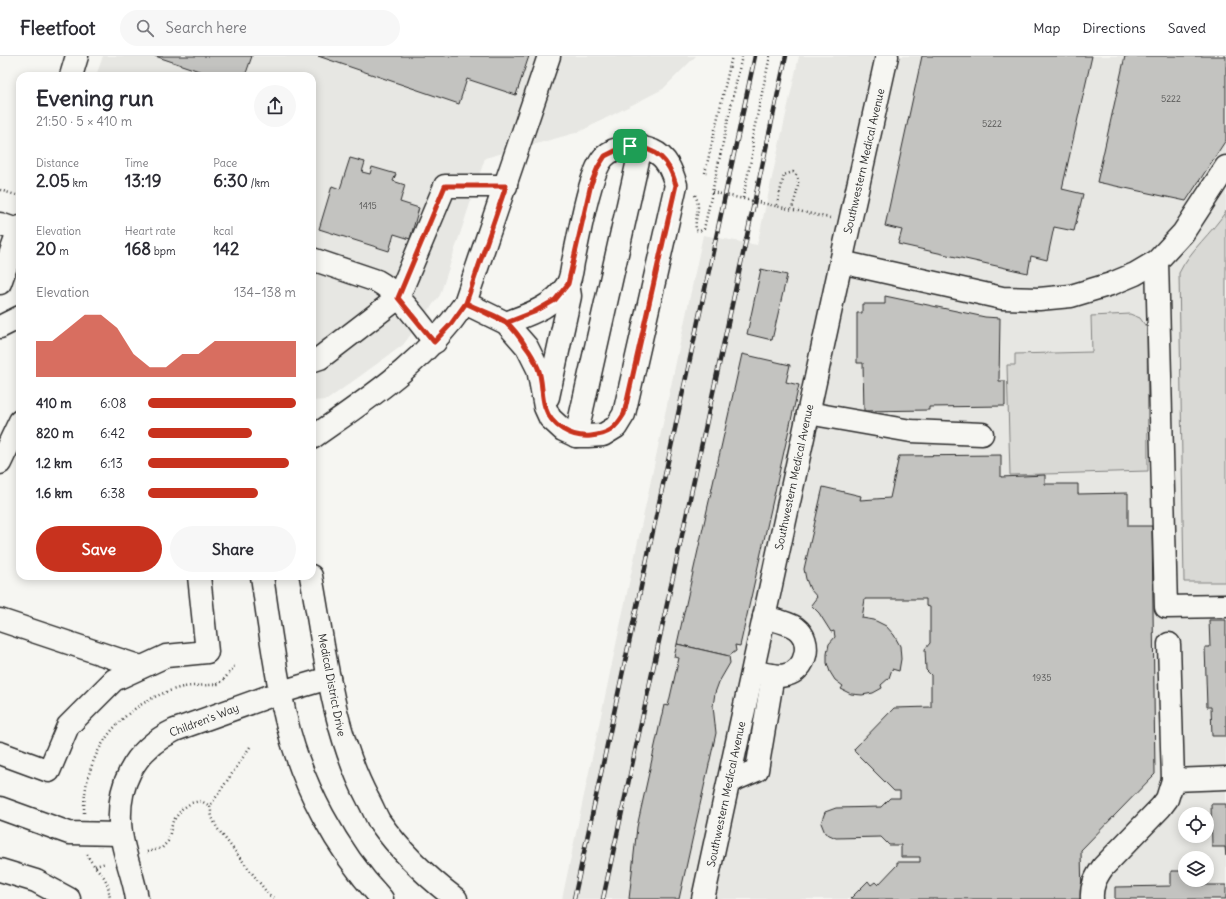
<!DOCTYPE html>
<html lang="en">
<head>
<meta charset="utf-8">
<style>
	:root { --surface:#fff; --page:#f7f7f7; --text:#2b2b33; --muted:#7c7c81; --line:#e1e1e2; --accent:#c8321e }
	body { margin:0; font-family:Delius,sans-serif; background:var(--page); color:var(--text); height:100vh; display:flex; flex-direction:column; font-size:15px; white-space:nowrap }
	* { box-sizing:border-box; margin:0 }
	p { font-size:13px; color:var(--muted) }
	.icon { flex:none; width:22px; height:22px; fill:none; stroke:currentColor; stroke-width:2; stroke-linecap:round; stroke-linejoin:round }
	.map { position:relative; flex:1; overflow:hidden }
	.details { position:absolute; left:16px; top:16px; width:300px; height:508px; display:flex; flex-direction:column; background:var(--surface); border-radius:12px; box-shadow:0 2px 10px #0003 }
	.details>* { flex:none }
	.controls { position:absolute; left:1178px; top:751px; display:grid; gap:8px }
	.controls a { display:grid; place-items:center; width:36px; height:36px; border-radius:50%; background:var(--surface); box-shadow:0 2px 10px #0003; font-size:20px }
	.pin { position:absolute; display:grid; place-items:center; width:34px; height:34px; color:#fff; margin:-17px; border-radius:8px; box-shadow:0 2px 6px #0006 }
	.round { display:grid; place-items:center; flex:none; width:42px; height:42px; border-radius:21px; background:var(--page) }
	.headline { display:flex; align-items:center; justify-content:space-between; height:68px; padding:0 20px }
	h1 { font-size:22px; font-weight:800; line-height:30px }
	.figures { display:grid; grid-template-columns:repeat(3,1fr); gap:6px; height:68px; padding:4px 20px }
	.figures div { display:grid; align-content:center }
	.figures b { font-size:17px; font-weight:800 }
	.figures small { font-size:11px; font-weight:400 }
	.figures p { font-size:11px }
	.chart { height:112px; padding:8px 20px }
	.chart p { display:flex; justify-content:space-between }
	.chart svg { width:100%; height:72px; margin-top:4px; fill:var(--accent); opacity:.7 }
	.action { display:flex; gap:8px; margin-top:auto; padding:8px 20px }
	.action a { flex:1; height:46px; border-radius:24px; background:var(--accent); color:#fff; font-size:16px; font-weight:800; line-height:46px; text-align:center }
	.action a+a { background:var(--page); color:var(--text) }
	ul { padding:0 20px; list-style:none; font-size:13px }
	li { display:grid; grid-template-columns:64px 48px 1fr; align-items:center; height:30px }
	li i { height:10px; border-radius:5px; background:var(--accent) }
	header { display:flex; align-items:center; gap:24px; box-sizing:border-box; height:56px; padding:0 20px; background:var(--surface); border-bottom:1px solid var(--line) }
	header strong { font-size:19px }
	nav { display:flex; gap:22px; margin-inline-start:auto; font-size:14px }
	.search { width:280px; height:36px; background:var(--page); display:flex; align-items:center; gap:10px; box-sizing:border-box; padding:0 14px; border-radius:22px; color:var(--muted); font-size:15px }
	.map>svg:first-child { display:block }
	.built { fill:#e7e7e3; fill-rule:evenodd }
	.green { fill:#d9d9d5; stroke:#828280 }
	.building { fill:#c3c3c0; stroke:#2b2b2b }
	.lines { fill:none; stroke-linecap:round; stroke-linejoin:round }
	.minor-casing { stroke:#2b2b2b; stroke-width:25 }
	.major-casing { stroke:#2b2b2b; stroke-width:25 }
	.path { stroke:#2b2b2b; stroke-width:2.5; stroke-dasharray:1 3; stroke-linecap:butt }
	.minor { stroke:#f6f6f2; stroke-width:22 }
	.major { stroke:#f6f6f2; stroke-width:22 }
	.rail-casing { stroke:#2b2b2b; stroke-width:4.5 }
	.rail { stroke:#f6f6f2; stroke-width:3; stroke-dasharray:9; stroke-linecap:butt }
	.route-casing { stroke:#fff; stroke-width:8 }
	.route { stroke:#c8321e; stroke-width:5 }
	.labels { text-anchor:middle; dominant-baseline:central; stroke-width:4; stroke-linejoin:round; paint-order:stroke }
	.number-label { font-size:9px; fill:#515150 }
	.street-label { font-size:11px; fill:#2b2b2b; stroke:#f6f6f2 }
</style>
</head>
<body>
<header>
<strong>Fleetfoot</strong>
<div class="search"><svg class="icon" aria-label="search" viewBox="0 0 24 24"><circle cx="10" cy="10" r="6"/><path d="M15 15l6 6"/></svg>Search here</div>
<nav><a>Map</a><a>Directions</a><a>Saved</a></nav>
</header>
<div class="map">
<svg width="1226" height="843" viewBox="0 0 1226 843">
	<rect width="100%" height="100%" fill="#f6f6f2"/>
	<filter id="ink" filterUnits="userSpaceOnUse"><feTurbulence type="fractalNoise" baseFrequency=".025" numOctaves="2"/><feDisplacementMap in="SourceGraphic" scale="8" xChannelSelector="R" yChannelSelector="G"/><feConvolveMatrix kernelMatrix="1 2 1 2 8 2 1 2 1" color-interpolation-filters="sRGB"/></filter>
	<g filter="url(#ink)">
		<g class="built">
			<path d="M103,0h593l-33,33 -84,43 -94,26 -45,137 -37,50 -76,55 -15,1v-325h-216z"/>
			<path d="M799,0h427v843h-664l141,-664 54,10zM1185,758h22v22h-22zM1185,802h22v22h-22z"/>
		</g>
		<g class="green">
			<path d="M1226,155v371h-42l-5,-309c11,-23 33,-40 47,-62z"/>
			<path d="M1130,258l10,4 7,10 1,143 -138,4 -3,-110h8v-11l77,-2 -1,-36z"/>
		</g>
		<g class="building">
			<path d="M155,0h97l-7,20h-31z"/>
			<path d="M318,0h211l-13,39 -49,-16 -8,25z"/>
			<path d="M922,0h170l-30,133 21,5 -9,37 -20,-4 -7,33 -16,-4 -3,17 -130,-29 4,-14 -17,-4z"/>
			<path d="M1125,0h101v84l-40,61 -89,-19z"/>
			<path d="M350,102l15,4 -3,10 8,2 2,-7 24,7 -3,7 12,4 -5,17 19,6 -9,31 -16,-5 -5,17 -70,-22 13,-43 8,3z"/>
			<path d="M761,213l26,6 -15,65 -25,-6z"/>
			<path d="M885,240l100,21 15,1 -1,63h6v25l-76,1v3l-65,1 -1,-48h-6v-50h5v-9h23z"/>
			<path d="M742,298l48,11 -4,17 13,3 -59,261 -5,-1 1,6 -7,5 -52,-12z"/>
			<path d="M1001,399v22l44,-2v9h33v10l50,-1v33h24l3,248 -74,76 1,49h-232l18,-18 3,4 4,-3 3,3 19,-20v-3h23v-5h-19v-12h-12l-8,-8 -45,1 -11,-5 -4,-10 4,-11 11,-4 45,-1 9,-9h10v-7h-6l-39,-39 -1,-3 40,-41 37,-1v-32l-5,-5 -1,-21 5,-6v-36l-4,-1v-7h-61l-3,19 12,2 12,6 8,9 6,11 1,13 -2,12 -7,-2 -3,9 -8,7 1,3 -9,5 -11,2 -11,-1 -10,-5 2,-3 -8,-6 -5,-8 -3,-9v-9l2,-10 6,-7 -1,-6 -3,1 -12,-19 -8,-8 6,-8 -7,-8 -4,-10 -2,-10 19,-82 38,9 -1,4 30,-2 9,-42z"/>
			<path d="M1209,564h17v116h-14l-1,-29h-4l-2,-60h5z"/>
			<path d="M677,588l52,12 1,7 -11,19 -4,11 -2,13 3,27 -37,166h-50l8,-72 27,-122 4,1 11,-48 -5,-1z"/>
			<path d="M1211,748h15v52l-1,-9h-13z"/>
			<path d="M1171,815h14v9h10v5h31v14h-111v-12l56,-1z"/>
		</g>
		<g class="lines">
			<g class="minor-casing">
				<g id="minor">
					<path d="M312,203l65,22c24,13 41,41 58,61"/>
					<path d="M1157,205l9,346 60,-1"/>
					<path d="M841,206l161,36 37,1 32,-3 40,-12 24,-10 22,-13 26,-28 43,-66"/>
					<path d="M465,247l41,20 21,24 11,22 7,38 5,11 13,12 13,6h12l15,-1 13,-8 8,-13 52,-229c-4,-13 -9,-28 -23,-34 -15,-6 -36,-7 -49,6 -15,15 -25,81 -31,105 -1,7 -2,17 -6,23 -14,22 -37,29 -61,38"/>
					<path d="M312,303l2,1 6,-2 78,-60 47,-112h61"/>
					<path d="M548,341l22,-101 -2,-12"/>
					<path d="M808,357l103,18 71,3"/>
					<path d="M576,380l65,-289"/>
					<path d="M312,382c58,-41 112,-75 153,-135l84,-247"/>
					<path d="M0,407l20,-42"/>
					<path d="M0,564l141,47"/>
					<path d="M753,615c10,2 23,7 33,4 21,-5 27,-34 10,-47 -9,-6 -22,-8 -32,-11"/>
					<path d="M0,697l49,18 19,-45 46,-46 52,-24 41,-4 -8,-76"/>
					<path d="M1173,724l53,-2"/>
					<path d="M729,726l28,-12 16,-95"/>
					<path d="M0,752l69,25 52,1"/>
					<path d="M0,814l36,11 33,18"/>
					<path d="M137,843c-3,-22 -13,-43 -16,-66 -6,-46 12,-83 54,-103l106,-38"/>
					<path d="M703,843l138,-637 46,-206"/>
					<path d="M1092,843c-1,-13 4,-22 11,-32l58,-60 6,-8 6,-19 -4,-136"/>
				</g>
			</g>
			<g class="major-casing">
				<g id="major">
					<path d="M71,20l6,-20"/>
					<path d="M0,168l20,7"/>
					<path d="M0,227l20,-56"/>
					<path d="M0,271l20,-10"/>
					<path d="M262,520c7,48 13,96 24,143 15,65 51,132 96,180"/>
					<path d="M311,520c14,75 21,155 57,223 4,7 7,15 11,22 21,30 48,56 77,78"/>
					<path d="M281,636l48,-14"/>
				</g>
			</g>
			<g class="path">
				<path d="M705,117l27,-117"/>
				<path d="M0,134l16,5"/>
				<path d="M712,136l118,26"/>
				<path d="M695,139c7,14 -1,21 1,35l4,1 4,-2 38,-173"/>
				<path d="M743,142l10,-48 -1,-11 18,-83"/>
				<path d="M777,149l7,-30 9,-3c11,7 1,27 -1,37"/>
				<path d="M250,691l-40,59 2,11 5,11 52,67 7,4"/>
				<path d="M84,757c-1,-60 36,-109 95,-125 9,-3 37,-2 41,-5 6,-5 11,-13 16,-19"/>
				<path d="M147,796l15,-4 6,-7 5,-20 9,-12 9,-6 10,-2 9,5"/>
				<path d="M87,798c3,8 10,14 15,21 6,6 7,16 8,24"/>
				<path d="M95,810l11,-3"/>
			</g>
			<use href="#minor" class="minor"/>
			<use href="#major" class="major"/>
			<g class="rail-casing">
				<g id="rail">
					<path d="M574,843l181,-843"/>
					<path d="M603,843l183,-843"/>
				</g>
			</g>
			<use href="#rail" class="rail"/>
		</g>
	</g>
	<g class="lines" filter="url(#ink)">
		<g class="route-casing">
			<path id="route" d="M630,90l-13,4 -12,6 -7,11 -7,17 -23,100 -13,16 -21,12 -28,11 -40,-20 -15,21 -17,18 -36,-44 47,-112h61l-40,117c10,6 33,13 41,20 7,6 14,16 19,24 5,6 9,14 12,21 5,13 3,27 7,39 6,19 26,31 46,29 18,-2 24,-7 33,-22l52,-229c-7,-25 -19,-37 -46,-39"/>
		</g>
		<use href="#route" class="route"/>
	</g>
	<g class="labels">
		<g class="number-label">
			<text x="1171" y="42">5222</text>
			<text x="992" y="67">5222</text>
			<text x="368" y="149">1415</text>
			<text x="1042" y="621">1935</text>
		</g>
		<g class="street-label">
			<text transform="translate(864 105) rotate(-77)">Southwestern Medical Avenue</text>
			<text transform="translate(794 421) rotate(-78)">Southwestern Medical Avenue</text>
			<text transform="translate(332 629) rotate(79)">Medical District Drive</text>
			<text transform="translate(204 664) rotate(-21)">Children's Way</text>
			<text transform="translate(726 738) rotate(-78)">Southwestern Medical Avenue</text>
		</g>
	</g>
</svg>
<div class="controls">
<a><svg class="icon" aria-label="locate" viewBox="0 0 24 24"><circle cx="12" cy="12" r="6"/><path d="M12 2v4M12 18v4M2 12h4M18 12h4"/></svg></a>
<a><svg class="icon" aria-label="layers" viewBox="0 0 24 24"><path d="M12 4l9 5-9 5-9-5zM3 14l9 5 9-5"/></svg></a>
</div>
<div class="pin" style="left:630px;top:90px;background:#1e9e55"><svg class="icon" aria-label="arrive" viewBox="0 0 24 24"><path d="M6 21V4h12l-3 4 3 4H6"/></svg></div>
<section class="details">
<div class="headline"><div><h1>Evening run</h1><p>21:50 · 5 × 410 m</p></div><a class="round"><svg class="icon" aria-label="share" viewBox="0 0 24 24"><path d="M12 15V3M7 8l5-5 5 5M5 13v7h14v-7"/></svg></a></div>
<div class="figures">
<div><p>Distance</p><b>2.05<small> km</small></b></div>
<div><p>Time</p><b>13:19</b></div>
<div><p>Pace</p><b>6:30<small> /km</small></b></div>
</div>
<div class="figures">
<div><p>Elevation</p><b>20<small> m</small></b></div>
<div><p>Heart rate</p><b>168<small> bpm</small></b></div>
<div><p>kcal</p><b>142</b></div>
</div>
<div class="chart"><p><span>Elevation</span>134–138 m</p>
<svg viewBox="0 0 160 44" preserveAspectRatio="none"><path d="M0 44V22L10 22L20 14L30 6L40 6L50 14L60 30L70 38L80 38L90 30L100 30L110 22L120 22L130 22L140 22L150 22L160 22V44z"/></svg>
</div>
<ul>
<li><b>410 m</b>6:08<i style="width:100%"></i></li>
<li><b>820 m</b>6:42<i style="width:70%"></i></li>
<li><b>1.2 km</b>6:13<i style="width:95%"></i></li>
<li><b>1.6 km</b>6:38<i style="width:74%"></i></li>
</ul>
<div class="action"><a>Save</a><a>Share</a></div>
</section>
</div>
</body>
</html>
